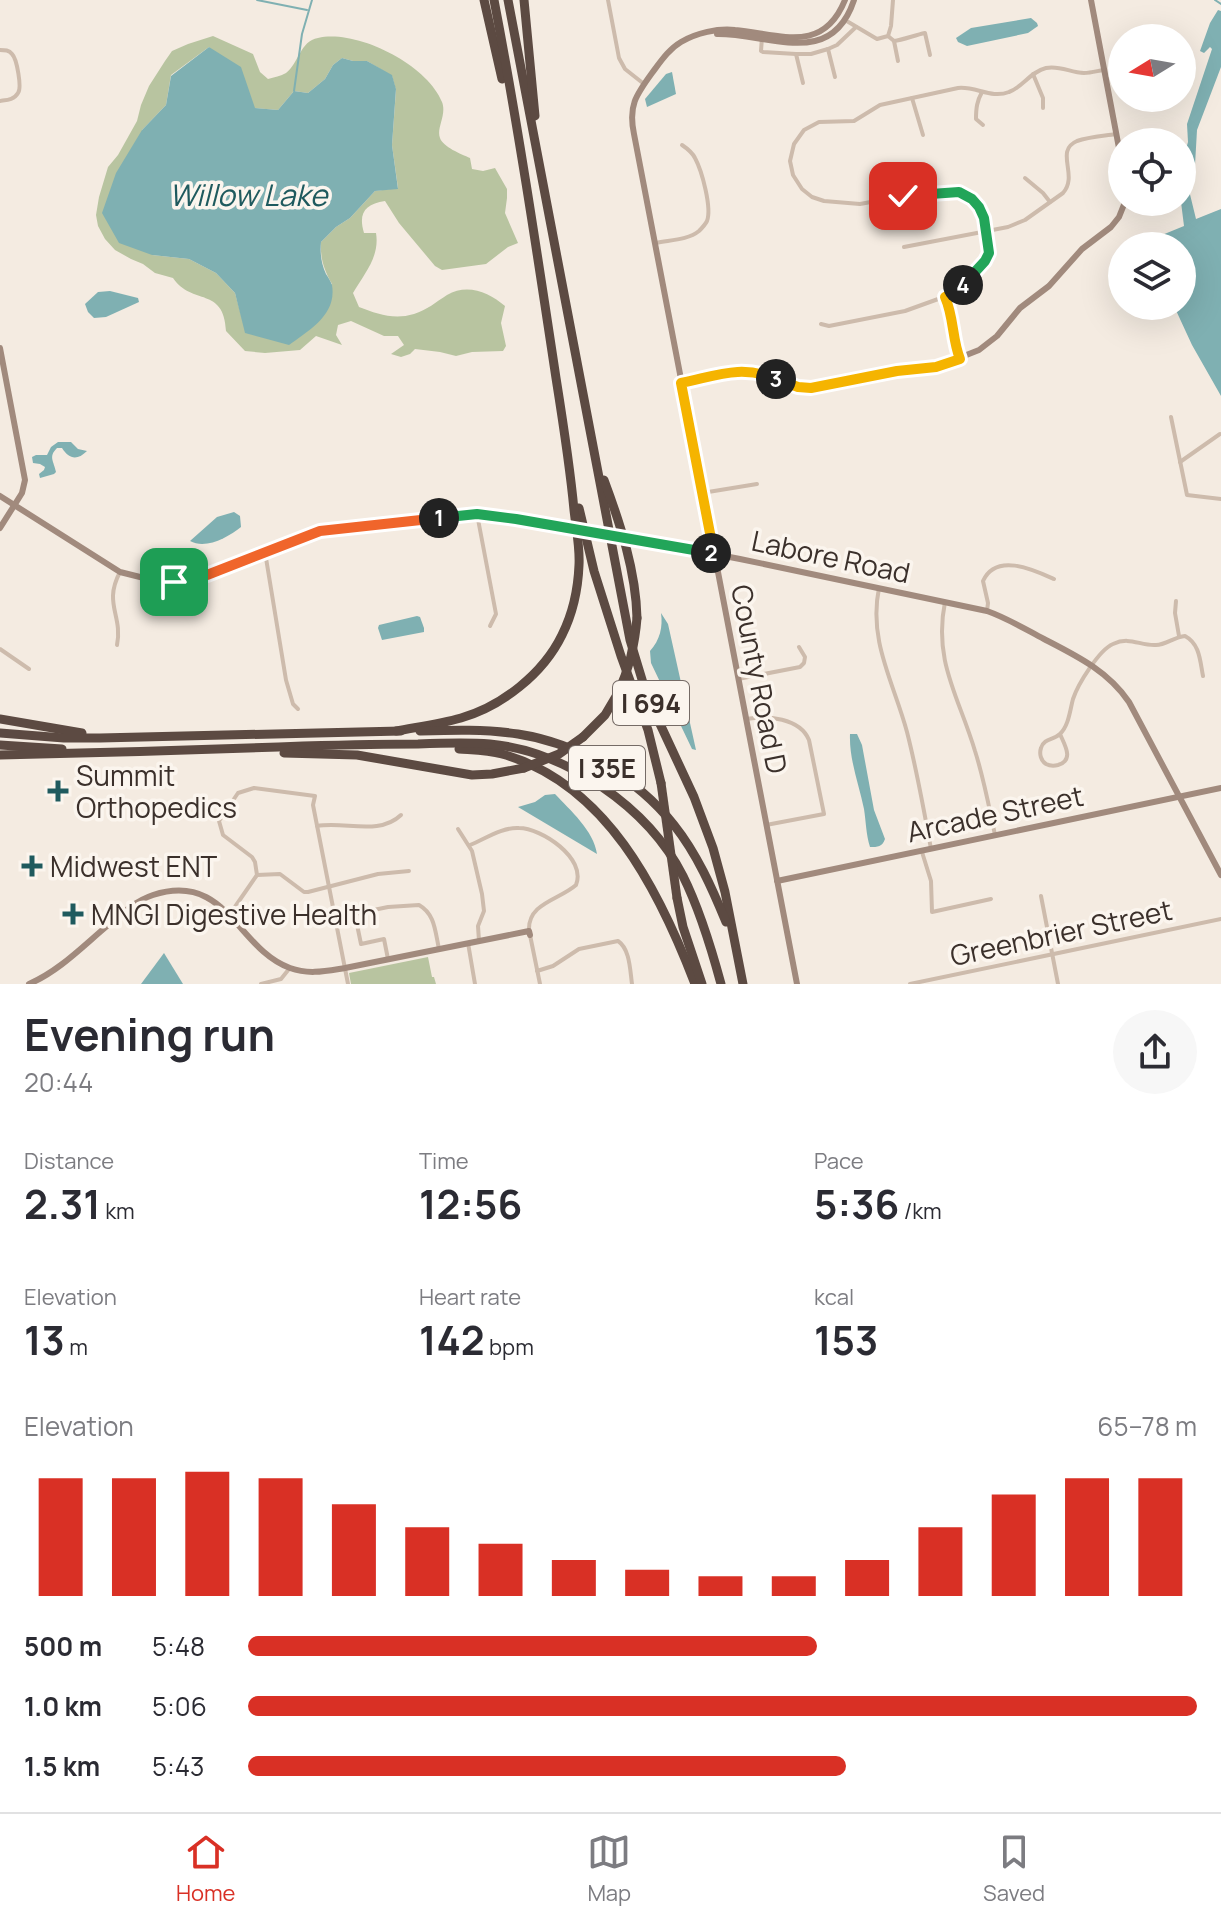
<!DOCTYPE html>
<html lang="en">
<head>
<meta charset="utf-8">
<style>
	:root { --surface:#fff; --page:#f7f7f7; --text:#2b2b33; --muted:#7c7c81; --line:#e1e1e2; --accent:#d93025 }
	body { margin:0; font-family:Manrope,sans-serif; background:var(--page); color:var(--text); height:100vh; display:flex; flex-direction:column; font-size:30px; white-space:nowrap }
	* { box-sizing:border-box; margin:0 }
	p { font-size:26px; color:var(--muted) }
	.icon { flex:none; width:44px; height:44px; fill:none; stroke:currentColor; stroke-width:2; stroke-linecap:round; stroke-linejoin:round }
	.map { position:relative; height:984px; overflow:hidden }
	.panel { display:flex; flex-direction:column; background:var(--surface); flex:1 }
	.panel>* { flex:none }
	.needle { width:52px; rotate:259deg }
	.controls { position:absolute; left:1108px; top:24px; display:grid; gap:16px }
	.controls a { display:grid; place-items:center; width:88px; height:88px; border-radius:50%; background:var(--surface); box-shadow:0 8px 32px #0002; font-size:40px }
	.pin { position:absolute; display:grid; place-items:center; width:68px; height:68px; color:#fff; margin:-34px; border-radius:16px; box-shadow:0 4px 12px #0006 }
	.km { position:absolute; width:40px; height:40px; margin:-20px; border-radius:50%; background:#222; color:#fff; font-size:22px; line-height:40px; text-align:center }
	.round { display:grid; place-items:center; flex:none; width:84px; height:84px; border-radius:42px; background:var(--page) }
	.headline { display:flex; align-items:center; justify-content:space-between; height:136px; padding:0 24px }
	h1 { font-size:44px; font-weight:700; line-height:60px }
	.stats { display:grid; grid-template-columns:repeat(3,1fr); gap:12px; height:136px; padding:8px 24px }
	.stats div { display:grid; align-content:center }
	.stats b { font-size:40px; font-weight:700 }
	.stats small { font-size:22px; font-weight:400 }
	.stats p { font-size:22px }
	.chart { height:224px; padding:16px 24px }
	.chart p { display:flex; justify-content:space-between }
	.chart svg { width:100%; height:144px; margin-top:8px; stroke:var(--accent); stroke-width:6 }
	ul { padding:0 24px; list-style:none; font-size:26px }
	li { display:grid; grid-template-columns:128px 96px 1fr; align-items:center; height:60px }
	li i { height:20px; border-radius:10px; background:var(--accent) }
	.tab-bar { display:flex; justify-content:space-around; align-items:center; height:112px; border-top:2px solid var(--line); background:var(--surface); font-size:22px; color:var(--muted) }
	.tab-bar a { display:grid; justify-items:center; gap:4px }
	.tab-bar .on { color:var(--accent) }
	.map>svg:first-child { display:block }
	.green { fill:#b8c4a0; fill-rule:evenodd }
	.water { fill:#7fb0b2 }
	.lines { fill:none; stroke-linecap:round; stroke-linejoin:round }
	.stream { stroke:#7fb0b2; stroke-width:2 }
	.street { stroke:#cdbbac; stroke-width:4 }
	.secondary { stroke:#a18a7d; stroke-width:6 }
	.highway { stroke:#5c4a42; stroke-width:9 }
	.secondary-bridge { stroke:#a18a7d; stroke-width:6 }
	.highway-bridge { stroke:#5c4a42; stroke-width:9 }
	.split-1-casing { stroke:#fff; stroke-width:16 }
	.split-2-casing { stroke:#fff; stroke-width:16 }
	.split-3-casing { stroke:#fff; stroke-width:16 }
	.split-4-casing { stroke:#fff; stroke-width:16 }
	.split-5-casing { stroke:#fff; stroke-width:16 }
	.split-1 { stroke:#f0652b; stroke-width:10 }
	.split-2 { stroke:#22a559; stroke-width:10 }
	.split-3 { stroke:#f5b400; stroke-width:10 }
	.split-4 { stroke:#f5b400; stroke-width:10 }
	.split-5 { stroke:#22a559; stroke-width:10 }
	.poi-dot { fill:#1f5a5e; stroke:#fbf5ee; stroke-width:3 }
	.labels { text-anchor:middle; dominant-baseline:central; stroke-width:7; stroke-linejoin:round; paint-order:stroke }
	.shield { fill:#fbf5ee; stroke:#756b66; stroke-width:2 }
	.shield-label { font-size:26px; font-weight:bold; fill:#3b302b }
	.street-label { font-size:28px; fill:#3b302b; stroke:#fbf5ee }
	.poi-label { font-size:28px; fill:#3b302b; stroke:#fbf5ee; text-anchor:start }
	.water-label { font-size:30px; font-style:italic; fill:#1f5a5e; stroke:#fbf5ee }
</style>
</head>
<body>
<div class="map">
<svg width="1221" height="984" viewBox="0 0 1221 984">
	<rect width="100%" height="100%" fill="#f4ebe1"/>
	<g class="green">
		<path d="M213,36l40,18 7,18 8,7c6,-2 13,-3 18,-6 13,-10 14,-32 32,-35 38,-9 109,26 124,64 5,13 -6,26 -2,36 3,9 21,16 30,20l2,11 11,2 12,-3 12,21v9l-2,15 13,30 -10,4 -22,17 -44,6 -7,-4 -36,-43 -14,-22c-20,3 -27,12 -21,32h12c4,24 -12,41 -23,60l6,14c18,7 35,13 55,7 13,-4 22,-12 33,-19 20,-12 42,-3 58,11l-4,17 5,23 -3,5 -31,1 -16,4 -16,-4 -25,-3 -5,5 -9,3 -10,-3 13,-9 -6,-9h-14l-33,-15 -13,4 -2,10 6,10 -26,-9 -16,14 -35,3 -20,-2 -19,-20c-2,-45 -34,-25 -53,-53l-18,-5 -12,-9 -12,-5 -16,-9 -10,-11 -7,-13 -2,-11 3,-18 9,-30 10,-12 19,-34 4,-16 8,-19 16,-25 7,-10 16,-7zM209,47l41,53 4,8 24,2 16,-19 14,2 17,-14 8,-14 9,-7 11,3h14l25,15 4,14 -4,55 6,43 -23,3 -25,27 -14,9 -15,15c-1,16 3,28 11,42l-86,49 -11,-40 -19,-20 -27,-14 -37,-4 -10,-125 24,-25 5,-30z"/>
		<path d="M428,957l4,20h2l2,7h-85l-2,-11z"/>
	</g>
	<g class="water">
		<path d="M1218,10l3,1v56l-24,63 -2,35 -9,13 10,41 25,-10v187l-29,-51 -18,-39h8v-60h-41l-1,-2 44,-18 -3,-24 1,-39 6,-21 -1,-18 25,-75 -2,-2 -6,6 -4,-2 10,-28z"/>
		<path d="M1031,18l6,5 1,3 -10,7 -61,13 -9,-4 -2,-4 15,-10z"/>
		<path d="M209,47l32,20 14,41 23,2 16,-19 14,2 17,-14 8,-14 9,-7 11,3h14l25,14 4,14 -4,56 6,44 -23,2 -25,27 -14,9 -15,15c-1,11 0,21 5,32 2,3 5,8 6,11 5,30 -23,45 -43,60l-44,-12 -10,-40 -19,-20 -27,-14 -37,-4 -33,-12 -17,-30 14,-40 26,-43 24,-25 5,-29z"/>
		<path d="M672,72l4,22 -29,13 -2,-8 21,-25z"/>
		<path d="M110,291l28,7 1,4 -33,15 -12,1 -6,-6 -3,-8 13,-12z"/>
		<path d="M58,442h13l7,7 9,2c-10,10 -18,8 -25,-3h-5c-9,9 -3,13 -1,24l-2,2 -14,4 -1,-4 5,-4 1,-3 -5,-3 -7,-1 -1,-6 4,-2h11l4,-8z"/>
		<path d="M234,512l6,4 1,11c-13,10 -35,23 -51,14l27,-24z"/>
		<path d="M661,613l7,11 28,126 -4,-1 -41,-86 -1,-12c10,-11 13,-24 11,-38z"/>
		<path d="M417,616l3,1 4,11v4l-42,8 -4,-12 1,-3z"/>
		<path d="M850,734h7l5,11 12,65 11,29c-3,8 -7,8 -15,8 -4,-13 -4,-25 -6,-38 -5,-25 -15,-49 -14,-75z"/>
		<path d="M555,794c15,16 39,37 42,60l-79,-47 17,-5 10,-7z"/>
		<path d="M164,953l19,31h-42z"/>
	</g>
	<g class="lines">
		<g class="stream">
			<path d="M257,0l50,10"/>
			<path d="M1215,0l6,4"/>
			<path d="M294,91l8,-57 10,-34"/>
		</g>
		<g class="street">
			<path d="M608,0l11,58 6,11 19,15"/>
			<path d="M845,20l32,19 11,-3 3,-10 2,-26"/>
			<path d="M888,36l6,5c9,-1 21,-6 31,-8l5,22"/>
			<path d="M762,37l-1,14 2,1 33,2h15l17,-5 9,-4 19,-18"/>
			<path d="M894,41l4,20"/>
			<path d="M828,49l7,28"/>
			<path d="M0,50c5,0 9,0 12,4 5,5 10,34 6,39 -4,7 -12,7 -18,8"/>
			<path d="M796,54l7,29"/>
			<path d="M1033,74l10,24v10"/>
			<path d="M982,92c-5,9 -6,16 -6,27l7,6"/>
			<path d="M912,98l11,37"/>
			<path d="M1025,178l18,15 7,9"/>
			<path d="M656,243c14,-3 32,-3 43,-12 2,-2 7,-8 8,-10 5,-13 -5,-50 -12,-63 -3,-6 -7,-9 -13,-13"/>
			<path d="M904,247l104,-20 17,-7 38,-27c16,-18 -9,-42 14,-52 12,-4 27,-5 39,-7"/>
			<path d="M945,297c8,19 7,40 14,60"/>
			<path d="M821,324l8,2 76,-15 47,-17 9,-6 24,-27 4,-8v-8l-5,-27 -5,-11 -7,-8 -13,-7 -11,-1 -45,5 -43,8 -36,-3 -12,-4 -10,-8 -9,-14 -3,-14 4,-17 10,-14 15,-8 35,-1 26,-16 78,-17c18,-2 33,11 51,4 14,-5 21,-20 37,-24 14,-3 25,5 38,5 7,0 13,-2 19,-3"/>
			<path d="M1171,417l16,78 34,4"/>
			<path d="M1180,462l40,-28"/>
			<path d="M702,493l55,-9"/>
			<path d="M477,514l19,100 -6,12"/>
			<path d="M265,552l21,128 7,24 5,5"/>
			<path d="M879,588c-11,53 15,95 28,144 10,39 17,78 24,117"/>
			<path d="M1176,601l-1,12 4,23"/>
			<path d="M945,602c-12,59 14,95 30,149 9,28 14,56 20,84"/>
			<path d="M987,611l1,-8 -5,-22c13,-29 51,-11 71,-2"/>
			<path d="M117,645c6,-30 -14,-41 3,-73"/>
			<path d="M0,649l29,20"/>
			<path d="M738,679l62,-12 4,-4 1,-6 -6,-10"/>
			<path d="M746,719c21,-4 54,-1 63,21l15,74 -58,11"/>
			<path d="M1060,734c4,10 15,26 -2,31 -4,1 -8,1 -12,-1 -5,-3 -7,-10 -5,-16 3,-10 13,-8 19,-14 9,-9 10,-24 13,-35 5,-15 26,-49 40,-55 17,-8 27,2 43,1 10,0 18,-8 29,-9 15,8 15,25 18,40"/>
			<path d="M317,826c28,-5 62,10 84,-11"/>
			<path d="M458,829l14,22 10,43 2,17 -6,15 1,15"/>
			<path d="M470,845c15,-6 32,-18 49,-17 22,0 68,30 57,57 -17,15 -48,18 -47,45"/>
			<path d="M922,852l9,29 1,31 59,-13"/>
			<path d="M257,875l23,-1 24,18h4l70,-18 31,-3"/>
			<path d="M1041,896l17,88"/>
			<path d="M230,914l27,-39 -2,-13 -3,-5 -29,-22 -4,-14 19,-28 16,-5 61,8 -2,9 35,179"/>
			<path d="M355,915l6,29 23,-5 4,20"/>
			<path d="M335,918l53,-11 31,-2c16,9 16,26 20,44"/>
			<path d="M530,935l10,49"/>
			<path d="M468,943l7,41"/>
			<path d="M537,971l16,-5 26,-17 39,-8c12,8 12,29 14,43"/>
			<path d="M261,984l20,-5 8,-10"/>
			<path d="M910,984l311,-65"/>
		</g>
		<g class="secondary">
			<path d="M1091,0l31,164"/>
			<path d="M717,34c51,-1 114,36 137,-34"/>
			<path d="M0,348l25,132 -3,13 -22,35"/>
			<path d="M681,383c22,-4 54,-16 75,-11 20,4 35,16 55,16l86,-17 39,-4 43,-17 18,-14 23,-28 29,-22 33,-37 29,-22 8,-10 6,-15"/>
			<path d="M0,496l120,76 32,8 22,2 18,-2 15,-5 113,-44 157,-17 86,13"/>
			<path d="M657,543l83,16 247,52c20,7 38,18 57,28 33,17 64,32 85,63l92,173"/>
			<path d="M777,881l444,-93"/>
			<path d="M29,984c30,-13 53,-37 78,-58 14,-12 28,-25 46,-31 74,-24 84,54 137,73 19,7 36,3 55,0l184,-37 1,4"/>
			<path d="M797,984l-163,-850c-6,-28 2,-39 18,-61 9,-12 17,-24 29,-31 15,-9 37,-14 54,-12 44,4 88,25 110,-30"/>
		</g>
		<g class="highway">
			<path d="M484,0l18,79"/>
			<path d="M508,0l122,640 17,56 47,101 19,51 12,44 18,92"/>
			<path d="M524,0l11,116"/>
			<path d="M604,480c16,43 32,91 33,138"/>
			<path d="M579,508l15,63 27,85 27,74 13,53"/>
			<path d="M0,719l82,14"/>
			<path d="M396,731c21,-4 44,-7 65,-13 41,-12 82,-44 101,-83 11,-22 16,-45 17,-70 1,-18 -3,-37 -5,-55 -4,-44 -11,-88 -18,-132 -19,-126 -38,-253 -62,-378"/>
			<path d="M420,731c33,-1 65,-2 98,3 59,9 119,44 156,91 23,29 38,63 52,97"/>
			<path d="M0,733l64,5h36l301,-7"/>
			<path d="M583,737l22,-22 13,-22"/>
			<path d="M0,745l62,4"/>
			<path d="M459,749c14,1 29,1 43,5 104,29 157,136 193,230"/>
			<path d="M284,753l73,2 115,20 20,-1 32,-6"/>
			<path d="M0,755c101,-2 202,-5 303,-9 38,-1 76,-2 115,-2 24,-1 48,-2 72,0 76,7 158,63 193,132 17,34 28,71 38,108"/>
			<path d="M677,898l6,29 19,57"/>
		</g>
		<path class="secondary-bridge" d="M563,527l94,16"/>
		<g class="highway-bridge">
			<path d="M618,693c11,-24 17,-48 19,-75"/>
			<path d="M524,768l35,-14 24,-17"/>
			<path d="M661,783l16,115"/>
		</g>
	</g>
	<g class="lines">
		<g class="split-1-casing">
			<path id="split-1" d="M174,582l18,-2 15,-5 113,-44 119,-13"/>
		</g>
		<g class="split-2-casing">
			<path id="split-2" d="M439,518l38,-4 39,5 195,34"/>
		</g>
		<g class="split-3-casing">
			<path id="split-3" d="M711,553l3,1 -33,-171c35,-7 60,-19 95,-4"/>
		</g>
		<g class="split-4-casing">
			<path id="split-4" d="M776,379l22,8 13,1 86,-17 39,-4 24,-8c-8,-20 -6,-42 -15,-62l12,-6 6,-6"/>
		</g>
		<g class="split-5-casing">
			<path id="split-5" d="M903,196l56,-4 13,7 7,8 5,11 5,35 -4,8 -22,24"/>
		</g>
		<use href="#split-1" class="split-1"/>
		<use href="#split-2" class="split-2"/>
		<use href="#split-3" class="split-3"/>
		<use href="#split-4" class="split-4"/>
		<use href="#split-5" class="split-5"/>
	</g>
	<g class="poi-dot">
		<path d="M54 779h8v8h8v8h-8v8h-8v-8h-8v-8h8z"/>
		<path d="M28 854h8v8h8v8h-8v8h-8v-8h-8v-8h8z"/>
		<path d="M69 902h8v8h8v8h-8v8h-8v-8h-8v-8h8z"/>
	</g>
	<g class="labels">
		<g class="shield">
			<rect x="613" y="681" width="76" height="44" rx="6"/>
			<rect x="569" y="746" width="76" height="44" rx="6"/>
		</g>
		<g class="shield-label">
			<text x="651" y="703">I 694</text>
			<text x="607" y="768">I 35E</text>
		</g>
		<g class="street-label">
			<text transform="translate(831 556) rotate(12)">Labore Road</text>
			<text transform="translate(760 679) rotate(79)">County Road D</text>
			<text transform="translate(995 813) rotate(-12)">Arcade Street</text>
			<text transform="translate(1061 932) rotate(-12)">Greenbrier Street</text>
		</g>
		<g class="poi-label">
			<text x="76" y="775">Summit<tspan x="76" dy="32">Orthopedics</tspan></text>
			<text x="50" y="866">Midwest ENT</text>
			<text x="91" y="914">MNGI Digestive Health</text>
		</g>
		<g class="water-label">
			<text x="248" y="194">Willow Lake</text>
		</g>
	</g>
</svg>
<div class="controls">
<a><svg class="needle" viewBox="-14 -14 28 28"><path d="M0-13l5 13h-10z" fill="#e53935"/><path d="M0 13l5-13h-10z" fill="#7c7c81"/></svg></a>
<a><svg class="icon" aria-label="locate" viewBox="0 0 24 24"><circle cx="12" cy="12" r="6"/><path d="M12 2v4M12 18v4M2 12h4M18 12h4"/></svg></a>
<a><svg class="icon" aria-label="layers" viewBox="0 0 24 24"><path d="M12 4l9 5-9 5-9-5zM3 14l9 5 9-5"/></svg></a>
</div>
<div class="pin" style="left:174px;top:582px;background:#1e9e55"><svg class="icon" aria-label="arrive" viewBox="0 0 24 24"><path d="M6 21V4h12l-3 4 3 4H6"/></svg></div>
<div class="pin" style="left:903px;top:196px;background:#d93025"><svg class="icon" aria-label="check" viewBox="0 0 24 24"><path d="M5 12l5 5 9-10"/></svg></div>
<b class="km" style="left:439px;top:518px">1</b>
<b class="km" style="left:711px;top:553px">2</b>
<b class="km" style="left:776px;top:379px">3</b>
<b class="km" style="left:963px;top:285px">4</b>
</div>
<section class="panel">
<div class="headline"><div><h1>Evening run</h1><p>20:44</p></div><a class="round"><svg class="icon" aria-label="share" viewBox="0 0 24 24"><path d="M12 15V3M7 8l5-5 5 5M5 13v7h14v-7"/></svg></a></div>
<div class="stats">
<div><p>Distance</p><b>2.31<small> km</small></b></div>
<div><p>Time</p><b>12:56</b></div>
<div><p>Pace</p><b>5:36<small> /km</small></b></div>
</div>
<div class="stats">
<div><p>Elevation</p><b>13<small> m</small></b></div>
<div><p>Heart rate</p><b>142<small> bpm</small></b></div>
<div><p>kcal</p><b>153</b></div>
</div>
<div class="chart"><p><span>Elevation</span>65–78 m</p>
<svg viewBox="0 0 160 44" preserveAspectRatio="none"><path d="M5 44V8M15 44V8M25 44V6M35 44V8M45 44V16M55 44V23M65 44V28M75 44V33M85 44V36M95 44V38M105 44V38M115 44V33M125 44V23M135 44V13M145 44V8M155 44V8"/></svg>
</div>
<ul>
<li><b>500 m</b>5:48<i style="width:60%"></i></li>
<li><b>1.0 km</b>5:06<i style="width:100%"></i></li>
<li><b>1.5 km</b>5:43<i style="width:63%"></i></li>
</ul>
</section>
<nav class="tab-bar">
<a class="on"><svg class="icon" aria-label="home" viewBox="0 0 24 24"><path d="M3 11l9-7 9 7M6 9v11h12V9"/></svg>Home</a>
<a><svg class="icon" aria-label="map" viewBox="0 0 24 24"><path d="M3 6l6-2 6 2 6-2v14l-6 2-6-2-6 2zM9 4v14M15 6v14"/></svg>Map</a>
<a><svg class="icon" aria-label="saved" viewBox="0 0 24 24"><path d="M7 4h10v16l-5-4-5 4z"/></svg>Saved</a>
</nav>
</body>
</html>
